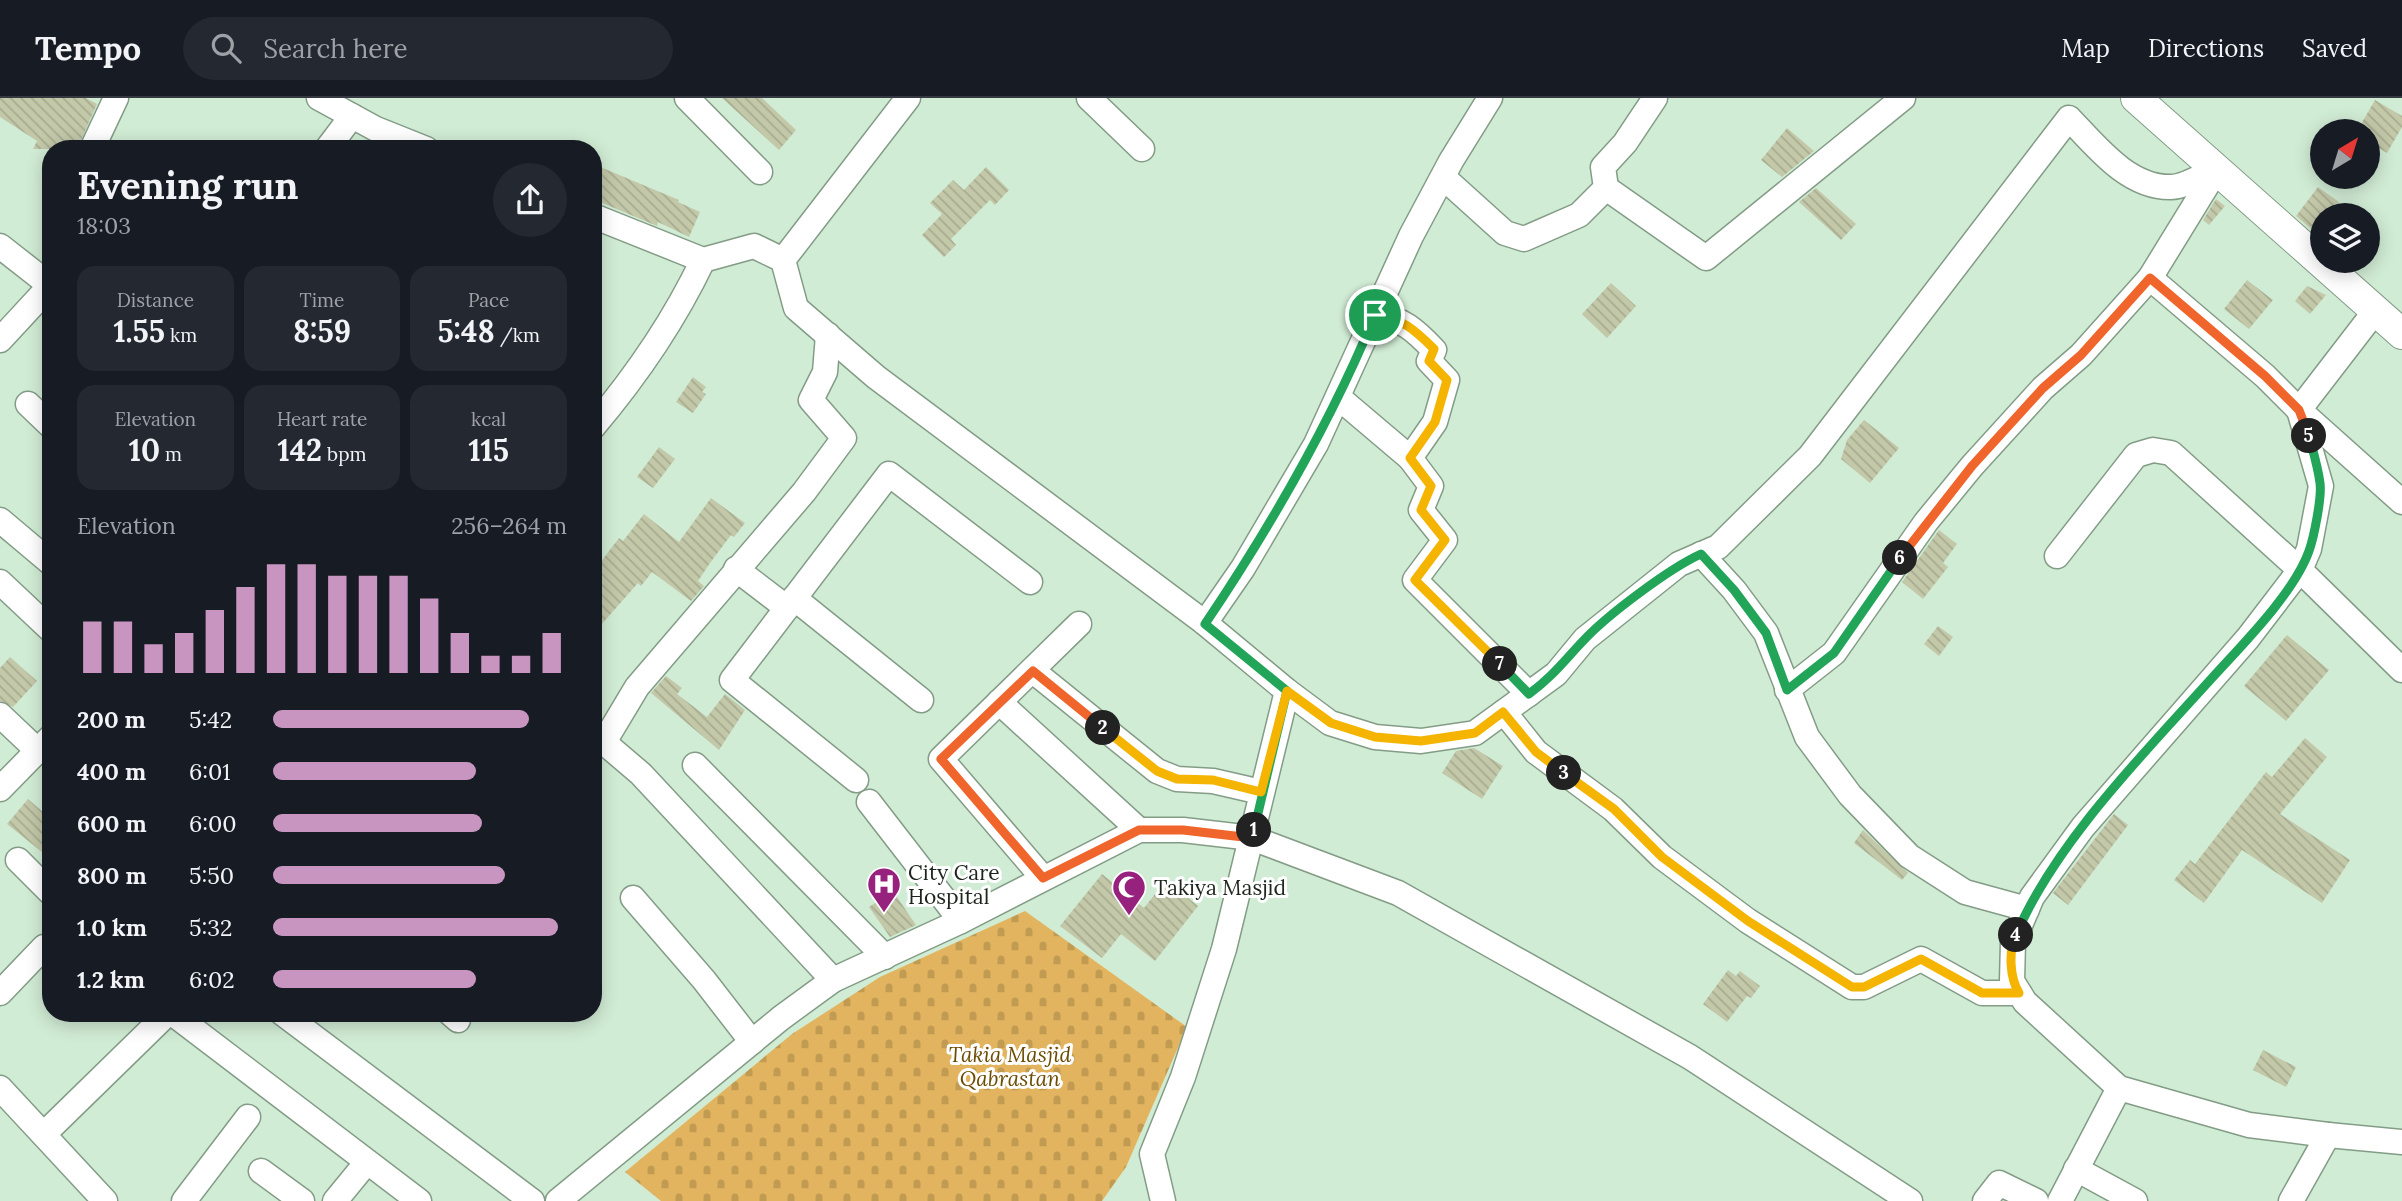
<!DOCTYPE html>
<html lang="en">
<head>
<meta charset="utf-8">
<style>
	:root { --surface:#171b24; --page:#242831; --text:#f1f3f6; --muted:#9ea1a6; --line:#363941; --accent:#c895c0 }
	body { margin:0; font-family:Lora,serif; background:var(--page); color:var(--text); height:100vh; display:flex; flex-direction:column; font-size:26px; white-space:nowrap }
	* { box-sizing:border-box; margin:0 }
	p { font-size:23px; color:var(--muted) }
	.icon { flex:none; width:38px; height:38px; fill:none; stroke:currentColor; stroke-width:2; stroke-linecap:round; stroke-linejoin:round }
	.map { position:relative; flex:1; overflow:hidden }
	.details { position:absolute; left:42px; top:42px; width:560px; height:882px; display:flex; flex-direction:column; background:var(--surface); border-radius:28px; box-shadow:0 4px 18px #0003 }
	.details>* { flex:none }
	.needle { width:46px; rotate:38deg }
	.controls { position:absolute; left:2310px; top:21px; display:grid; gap:14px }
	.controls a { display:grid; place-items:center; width:70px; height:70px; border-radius:50%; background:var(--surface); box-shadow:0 4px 18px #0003; font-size:35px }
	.pin { position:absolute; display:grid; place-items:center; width:60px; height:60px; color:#fff; margin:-30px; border:4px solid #fff; border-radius:50%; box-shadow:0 2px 7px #0007 }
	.km { position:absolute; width:35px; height:35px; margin:-18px; border-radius:50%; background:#222; color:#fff; font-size:19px; line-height:35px; text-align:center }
	.round { display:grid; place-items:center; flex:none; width:74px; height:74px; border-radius:37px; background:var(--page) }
	.summary { display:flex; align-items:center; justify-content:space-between; height:119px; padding:0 35px }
	h1 { font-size:38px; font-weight:700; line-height:52px }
	.figures { display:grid; grid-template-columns:repeat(3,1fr); gap:10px; height:119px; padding:7px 35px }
	.figures div { display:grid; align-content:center; border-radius:18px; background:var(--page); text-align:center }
	.figures b { font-size:30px; font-weight:700 }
	.figures small { font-size:19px; font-weight:400 }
	.figures p { font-size:19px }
	.chart { height:196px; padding:14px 35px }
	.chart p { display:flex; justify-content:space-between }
	.chart svg { width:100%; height:126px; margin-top:7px; stroke:var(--accent); stroke-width:6 }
	ul { padding:0 35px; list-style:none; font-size:23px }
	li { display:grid; grid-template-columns:112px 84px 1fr; align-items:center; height:52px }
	li i { height:18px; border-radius:9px; background:var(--accent) }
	header { display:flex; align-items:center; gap:42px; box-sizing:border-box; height:98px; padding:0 35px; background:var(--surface); border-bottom:2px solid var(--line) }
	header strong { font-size:33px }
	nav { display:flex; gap:38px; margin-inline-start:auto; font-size:24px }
	.search { width:490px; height:63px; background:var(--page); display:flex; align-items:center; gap:18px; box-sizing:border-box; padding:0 24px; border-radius:38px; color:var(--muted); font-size:26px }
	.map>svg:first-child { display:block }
	.cemetery { fill:url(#cemetery-stones) }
	.building { fill:url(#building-back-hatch) }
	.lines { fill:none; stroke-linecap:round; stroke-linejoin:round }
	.minor-casing { stroke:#839c86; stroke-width:27 }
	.tertiary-casing { stroke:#839c86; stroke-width:32 }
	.minor { stroke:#fff; stroke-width:24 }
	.tertiary { stroke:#fff; stroke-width:30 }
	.split-1-casing { stroke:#fff; stroke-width:14 }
	.split-2-casing { stroke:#fff; stroke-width:14 }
	.split-3-casing { stroke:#fff; stroke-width:14 }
	.split-4-casing { stroke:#fff; stroke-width:14 }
	.split-5-casing { stroke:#fff; stroke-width:14 }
	.split-6-casing { stroke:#fff; stroke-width:14 }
	.split-7-casing { stroke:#fff; stroke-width:14 }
	.split-8-casing { stroke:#fff; stroke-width:14 }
	.split-1 { stroke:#22a559; stroke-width:9 }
	.split-2 { stroke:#f0652b; stroke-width:9 }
	.split-3 { stroke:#f5b400; stroke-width:9 }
	.split-4 { stroke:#f5b400; stroke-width:9 }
	.split-5 { stroke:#22a559; stroke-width:9 }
	.split-6 { stroke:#f0652b; stroke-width:9 }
	.split-7 { stroke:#22a559; stroke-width:9 }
	.split-8 { stroke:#f5b400; stroke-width:9 }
	.labels { text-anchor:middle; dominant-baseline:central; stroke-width:6; stroke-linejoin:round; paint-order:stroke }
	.poi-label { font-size:21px; fill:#1b251c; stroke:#fff; text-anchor:start }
	.park-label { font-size:21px; font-style:italic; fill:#6c4c02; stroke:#fff }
</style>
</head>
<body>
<header>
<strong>Tempo</strong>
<div class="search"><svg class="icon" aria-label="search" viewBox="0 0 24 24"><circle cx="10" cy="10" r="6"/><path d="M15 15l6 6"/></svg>Search here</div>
<nav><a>Map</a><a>Directions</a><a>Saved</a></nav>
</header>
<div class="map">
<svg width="2402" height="1103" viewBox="0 0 2402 1103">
	<defs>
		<pattern id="cemetery-stones" width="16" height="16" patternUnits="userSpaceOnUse" patternTransform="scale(1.75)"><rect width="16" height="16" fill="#e3b45f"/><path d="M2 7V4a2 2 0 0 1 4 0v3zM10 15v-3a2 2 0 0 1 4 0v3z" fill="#c29b52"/></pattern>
		<pattern id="building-back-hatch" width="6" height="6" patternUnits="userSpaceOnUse" patternTransform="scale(1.75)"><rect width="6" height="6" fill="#c3c8a9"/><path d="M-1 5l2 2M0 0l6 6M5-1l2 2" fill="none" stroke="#a7ac91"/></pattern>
	</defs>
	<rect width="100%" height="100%" fill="#d1ecd5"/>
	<path class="cemetery" d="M1025,813l162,116 -61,140 -24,34h-441l-36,-29 167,-138 88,-57z"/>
	<g class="building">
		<path d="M0,0h86l11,6 -20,45h-44l4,-8 -37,-24z"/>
		<path d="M722,0h40l34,32 -17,20z"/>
		<path d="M2375,2l27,16v11l-15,26 -19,-12v-10h-11z"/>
		<path d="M1787,30l27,23 -32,26 -21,-17z"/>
		<path d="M593,66l86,36 -1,2 22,10 -11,25 -31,-15 -1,4 -64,-27z"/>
		<path d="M986,69l23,23 -14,15 -5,-5 -39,39 5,6 -12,12 -22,-22 20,-21 -12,-11 23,-23 11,10z"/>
		<path d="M2318,89l21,15 -11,13h-6v8l-7,9 -19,-16z"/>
		<path d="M1816,90l40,36 -15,16 -42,-38z"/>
		<path d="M2216,101l9,7 -16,19 -6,-5z"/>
		<path d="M2247,182l26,20 -24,29 -25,-20z"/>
		<path d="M1611,185l25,23 -29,32 -25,-24z"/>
		<path d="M2307,188l19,9 -16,19 -15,-13z"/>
		<path d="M693,279l13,10 -4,5 4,2 -13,19 -17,-11z"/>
		<path d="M1864,322l35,28 -29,35 -29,-24 6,-19z"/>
		<path d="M659,349l16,12 -22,29 -16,-11z"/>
		<path d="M711,400l34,25 -11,14 -3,-2 -21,28 -12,18 6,5 -13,15 -39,-29 -11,14 -3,-3 -45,51v-62l26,-34 4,3 21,-27 35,28z"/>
		<path d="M1939,432l18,14 -14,19 5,4 -25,32 -21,-17z"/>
		<path d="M1938,528l15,11 -14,19 -15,-12z"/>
		<path d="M2287,537l42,35 -43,51 -42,-35z"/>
		<path d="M10,559l27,24 -24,26 -13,-6v-33z"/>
		<path d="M666,578l16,12 -5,6 30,23 18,-23 20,16 -26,40 -68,-57z"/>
		<path d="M2305,640l22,19 -47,57 70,46 -28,43 -80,-53 -38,53 -30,-23 16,-20 5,4 71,-92 6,5z"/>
		<path d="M1474,650l29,18 -21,33 -40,-26 14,-22z"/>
		<path d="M28,701l23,20v23l-9,10 -35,-28z"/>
		<path d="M2114,716l14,11 -60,80 -15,-12z"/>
		<path d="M1863,732l45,43 -6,7 -48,-37z"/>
		<path d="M1102,776l42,34 22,-28 32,26 -43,55 -34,-27 -19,24 -42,-32z"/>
		<path d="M893,793l23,34 -26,12 -21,-30z"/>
		<path d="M1728,872l8,6 4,-5 20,15 -9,12 -4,-2 -20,26 -24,-18z"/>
		<path d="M2263,952l33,17 -10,20 -33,-17z"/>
	</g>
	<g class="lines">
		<g class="minor-casing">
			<g id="minor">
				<path d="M319,0l57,31 50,20"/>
				<path d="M687,0l73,74"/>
				<path d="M1089,0l53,51"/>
				<path d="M92,51l24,-51"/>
				<path d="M327,51l25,-33"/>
				<path d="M1443,79l62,56 19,6 55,-24 27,-27 -3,-21 22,-24 30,-45"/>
				<path d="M1606,90l100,70 197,-160"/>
				<path d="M593,118l110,44 51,-14 29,14 13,48 80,69 329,246 82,68 43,32 45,14 46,4 54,-8 81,-59 29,-35 94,-75 39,-17 92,-91 259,-338c27,28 59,70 102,69 14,0 34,-13 46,-18"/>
				<path d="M0,148l51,40"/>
				<path d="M783,162l125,-162"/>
				<path d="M2150,180l115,98 34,34 103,92"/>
				<path d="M1375,217c27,3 40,15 59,35l-5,11 18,19 -12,42 -25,36 21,28 -10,24 24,30 -30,40 114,114"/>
				<path d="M0,242l50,-54"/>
				<path d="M1338,299l72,61"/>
				<path d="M28,306l23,22"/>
				<path d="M593,329c44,-52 81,-106 110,-167"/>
				<path d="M0,422l51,43"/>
				<path d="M1701,456l33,36 32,43 41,104 43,58 59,61 56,36 62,17"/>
				<path d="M2057,458l79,-101 17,-5 18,3 129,117 102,100"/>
				<path d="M736,471l51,39"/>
				<path d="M0,484l51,48"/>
				<path d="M794,500l127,102"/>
				<path d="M1205,525l38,-55 73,-124 95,-208 40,-75 39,-63"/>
				<path d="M1033,573l124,100 20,8 36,2 48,11"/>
				<path d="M1787,592l47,-37 92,-131 46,-56 71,-78 38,-33 69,-77 67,-109"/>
				<path d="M999,604l140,128"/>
				<path d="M1504,614l32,40 77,57 49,48 86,64 104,66h12l57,-28 61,34h37"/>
				<path d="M0,617l37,35"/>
				<path d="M593,635l48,41 192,206"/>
				<path d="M604,644l33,-55 167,-195 40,-54 -33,-38 14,-28 3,-37"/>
				<path d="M695,667l190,192"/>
				<path d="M856,682l-124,-100 157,-206 141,108"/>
				<path d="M0,691l51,-52"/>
				<path d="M869,704l92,119"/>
				<path d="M18,762l33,33"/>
				<path d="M1043,780l-102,-119 138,-135"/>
				<path d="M633,800l71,82 48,62"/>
				<path d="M0,895l44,-46"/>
				<path d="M172,915l247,188"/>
				<path d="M282,915l250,188"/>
				<path d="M450,915l8,7"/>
				<path d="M0,990l105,113"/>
				<path d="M44,1036l124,-121"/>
				<path d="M2328,1037l74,7"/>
				<path d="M2076,1071l59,32"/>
				<path d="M261,1073l41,30"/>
				<path d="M184,1103l64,-84"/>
				<path d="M335,1103l32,-39"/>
				<path d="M558,1103l223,-183 52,-38 128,-59 178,-91h44l69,8 146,55 292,164 220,144"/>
				<path d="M1163,1103l-11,-47 31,-77 41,-128 63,-258"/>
				<path d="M1985,1103l14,-18 37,18"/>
				<path d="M2060,1103l59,-113"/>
				<path d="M2291,1103l37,-66 -79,-10 -130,-37 -94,-86 -13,-21 1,-39 19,-45 51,-70 165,-189 52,-68 9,-21 12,-63 -22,-76 77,-100"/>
			</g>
		</g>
		<g class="tertiary-casing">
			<path id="tertiary" d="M2136,0l266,236"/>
		</g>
		<use href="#minor" class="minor"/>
		<use href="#tertiary" class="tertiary"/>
	</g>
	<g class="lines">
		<g class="split-1-casing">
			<path id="split-1" d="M1254,732l33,-139 -82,-67c66,-98 125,-200 170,-309"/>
		</g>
		<g class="split-2-casing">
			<path id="split-2" d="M1103,630l-70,-57 -92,88 102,119 96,-48h44l69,8 2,-8"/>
		</g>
		<g class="split-3-casing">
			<path id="split-3" d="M1103,630l54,43 20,8 36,1 48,12 26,-101 44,32 44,14 46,4 54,-8 28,-21 33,40 28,21"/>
		</g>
		<g class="split-4-casing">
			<path id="split-4" d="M1564,675l50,36 48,48 86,64 104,66h12l57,-28 61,34h37c-9,-15 -11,-41 -3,-58"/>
		</g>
		<g class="split-5-casing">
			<path id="split-5" d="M2016,837c39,-92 129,-183 196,-257 31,-34 82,-85 97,-127 5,-14 13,-54 11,-68 -2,-16 -7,-32 -11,-47"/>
		</g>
		<g class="split-6-casing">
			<path id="split-6" d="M1900,460l72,-92 71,-78 38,-33 69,-77 115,98 34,34 10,26"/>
		</g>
		<g class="split-7-casing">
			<path id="split-7" d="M1500,566l29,30c24,-18 34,-32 54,-53 24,-26 87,-73 118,-87l33,36 32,43 21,57 47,-37 66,-95"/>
		</g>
		<g class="split-8-casing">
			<path id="split-8" d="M1375,217c27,3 40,15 59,34l-5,12 18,19 -12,42 -25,36 21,28 -10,24 24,30 -30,40 85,84"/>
		</g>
		<use href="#split-1" class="split-1"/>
		<use href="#split-2" class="split-2"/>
		<use href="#split-3" class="split-3"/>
		<use href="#split-4" class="split-4"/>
		<use href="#split-5" class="split-5"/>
		<use href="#split-6" class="split-6"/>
		<use href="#split-7" class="split-7"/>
		<use href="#split-8" class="split-8"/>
	</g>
	<defs>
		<g id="hospital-pin" transform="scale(1.75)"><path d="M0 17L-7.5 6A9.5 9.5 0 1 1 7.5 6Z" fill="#97227e" stroke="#fff"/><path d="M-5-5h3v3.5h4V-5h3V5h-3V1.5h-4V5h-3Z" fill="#fff"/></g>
		<g id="mosque-pin" transform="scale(1.75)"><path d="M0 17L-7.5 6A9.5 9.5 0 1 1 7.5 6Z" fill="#97227e" stroke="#fff"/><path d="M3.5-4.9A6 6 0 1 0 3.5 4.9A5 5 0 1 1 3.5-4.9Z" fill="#fff"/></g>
	</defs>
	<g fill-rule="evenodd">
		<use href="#hospital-pin" x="884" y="786"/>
		<use href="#mosque-pin" x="1129" y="789"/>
	</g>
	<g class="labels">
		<g class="poi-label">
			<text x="908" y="774">City Care<tspan x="908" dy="24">Hospital</tspan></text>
			<text x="1154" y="789">Takiya Masjid</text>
		</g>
		<g class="park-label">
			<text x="1010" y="956">Takia Masjid<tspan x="1010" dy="24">Qabrastan</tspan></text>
		</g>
	</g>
</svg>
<div class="controls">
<a><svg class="needle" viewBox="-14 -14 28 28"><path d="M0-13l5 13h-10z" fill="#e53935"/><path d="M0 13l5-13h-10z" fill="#9ea1a6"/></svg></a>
<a><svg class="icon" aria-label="layers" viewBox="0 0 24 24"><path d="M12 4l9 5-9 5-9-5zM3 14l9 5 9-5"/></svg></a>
</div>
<div class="pin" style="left:1375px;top:217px;background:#1e9e55"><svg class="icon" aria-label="arrive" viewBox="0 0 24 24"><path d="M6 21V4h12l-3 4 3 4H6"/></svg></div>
<b class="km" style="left:1254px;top:732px">1</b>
<b class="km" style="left:1103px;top:630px">2</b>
<b class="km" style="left:1564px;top:675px">3</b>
<b class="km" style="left:2016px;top:837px">4</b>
<b class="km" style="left:2309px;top:338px">5</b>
<b class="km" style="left:1900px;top:460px">6</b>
<b class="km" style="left:1500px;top:566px">7</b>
<section class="details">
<div class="summary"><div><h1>Evening run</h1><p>18:03</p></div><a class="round"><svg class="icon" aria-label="share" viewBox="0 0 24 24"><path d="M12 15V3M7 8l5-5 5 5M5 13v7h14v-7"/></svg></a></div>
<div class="figures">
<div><p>Distance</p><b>1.55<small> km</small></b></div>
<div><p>Time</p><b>8:59</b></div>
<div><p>Pace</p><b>5:48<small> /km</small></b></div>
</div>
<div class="figures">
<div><p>Elevation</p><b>10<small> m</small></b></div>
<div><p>Heart rate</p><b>142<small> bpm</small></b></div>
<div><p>kcal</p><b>115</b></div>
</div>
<div class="chart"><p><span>Elevation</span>256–264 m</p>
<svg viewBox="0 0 160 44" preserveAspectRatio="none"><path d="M5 44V26M15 44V26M25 44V34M35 44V30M45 44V22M55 44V14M65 44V6M75 44V6M85 44V10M95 44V10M105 44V10M115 44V18M125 44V30M135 44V38M145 44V38M155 44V30"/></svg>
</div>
<ul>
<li><b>200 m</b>5:42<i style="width:87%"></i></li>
<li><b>400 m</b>6:01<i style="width:69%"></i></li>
<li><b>600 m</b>6:00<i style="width:71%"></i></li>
<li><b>800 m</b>5:50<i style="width:79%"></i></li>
<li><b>1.0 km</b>5:32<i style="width:97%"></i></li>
<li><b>1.2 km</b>6:02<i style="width:69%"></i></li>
</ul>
</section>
</div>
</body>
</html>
